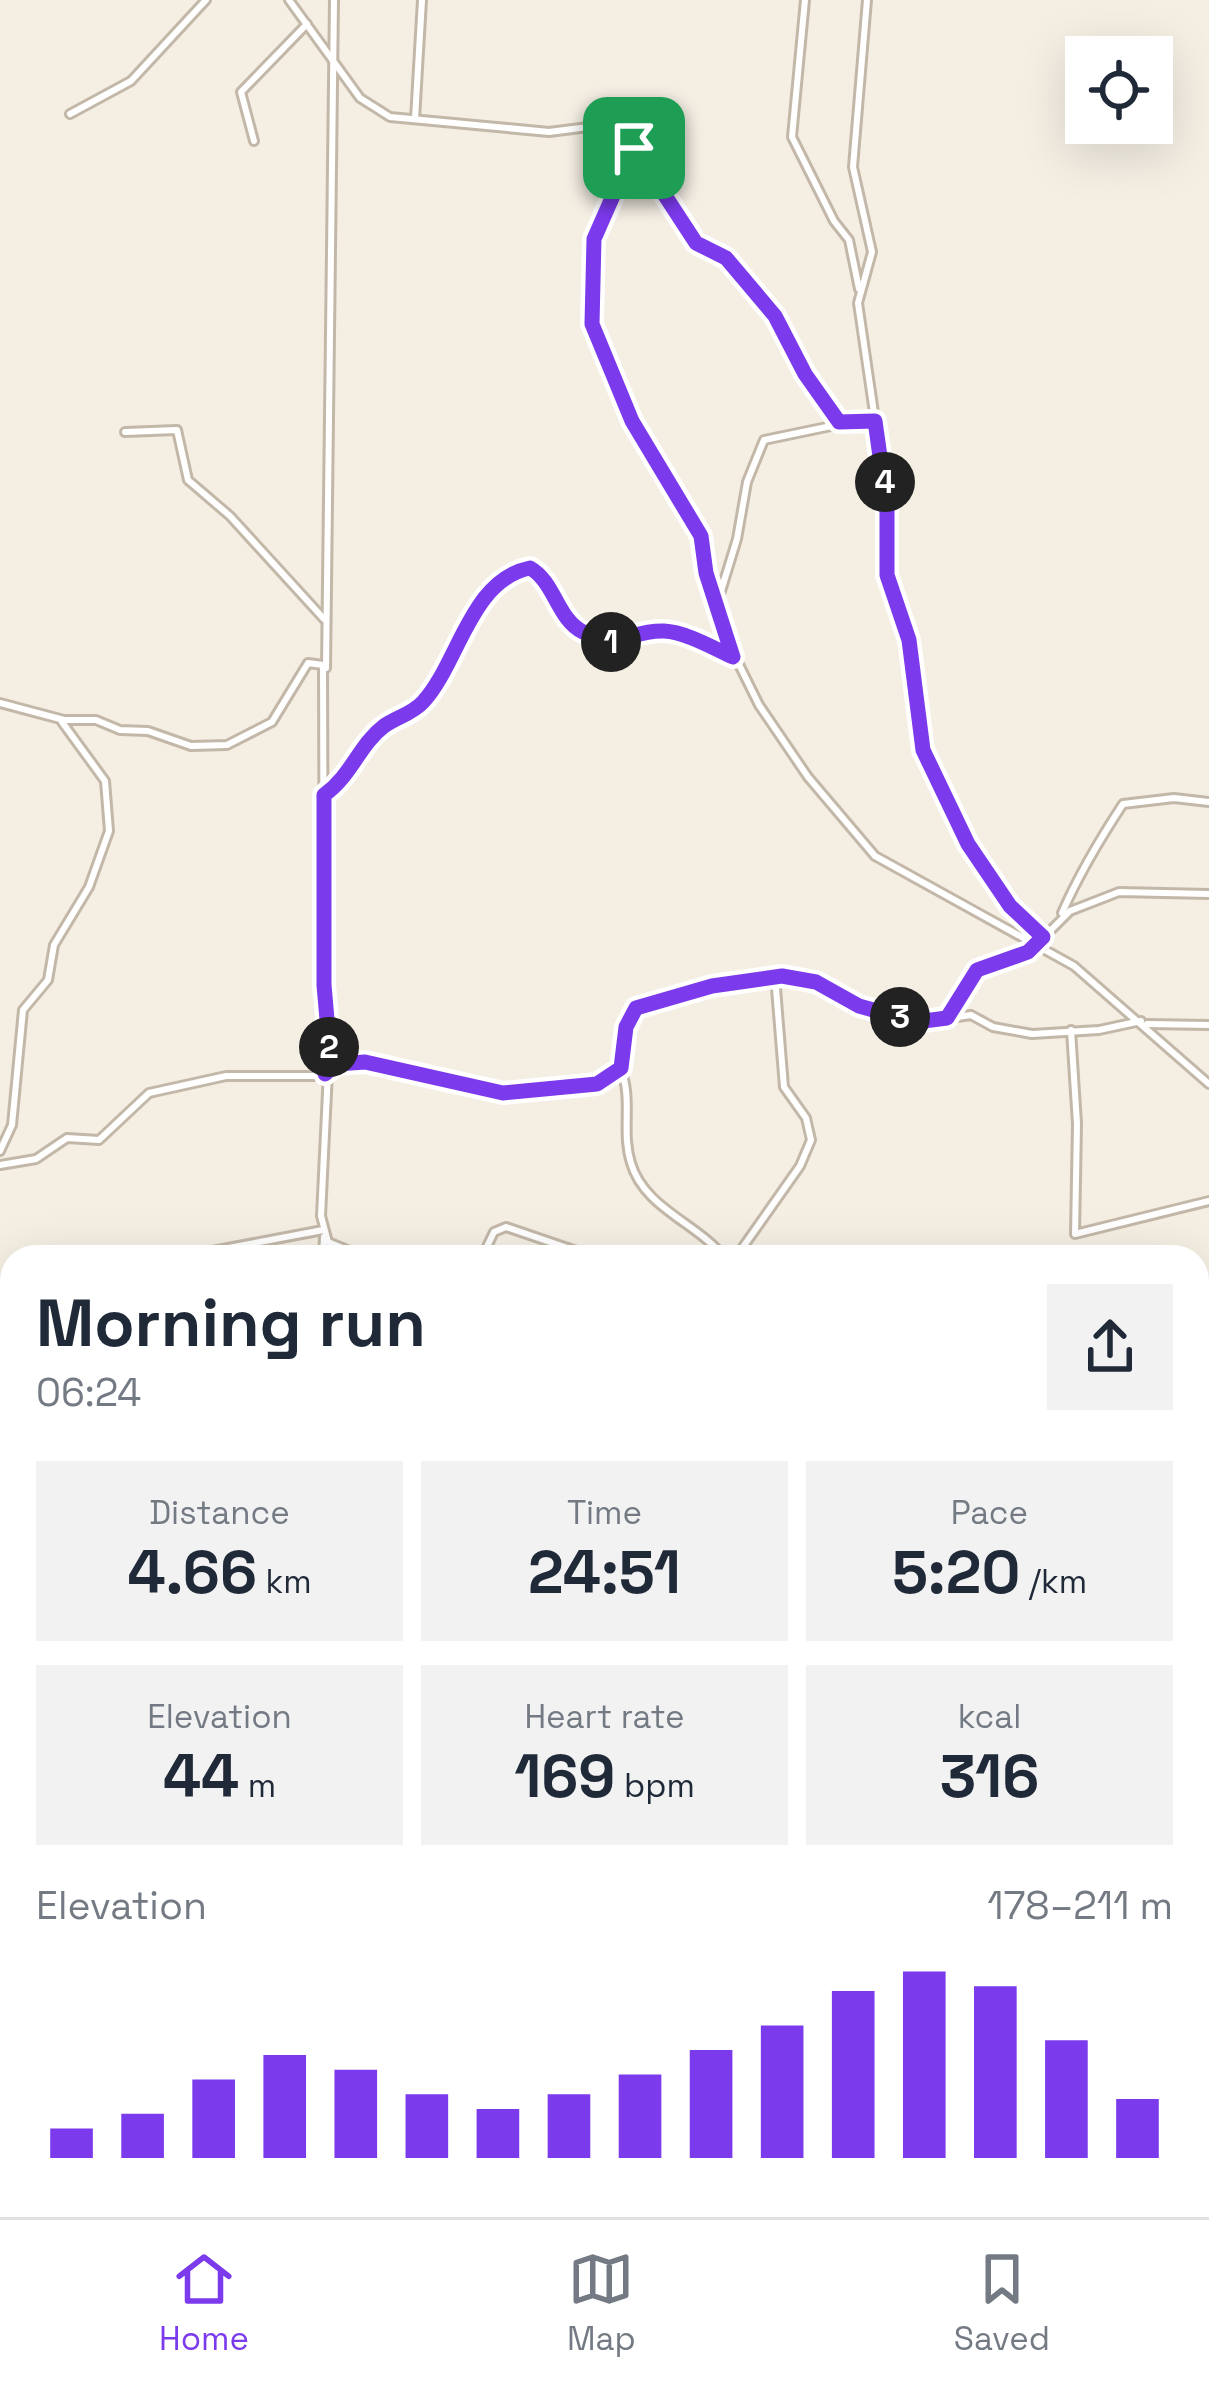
<!DOCTYPE html>
<html lang="en">
<head>
<meta charset="utf-8">
<style>
	:root { --surface:#fff; --page:#f2f2f3; --text:#1f2937; --muted:#747a83; --line:#e0e1e3; --accent:#7c3aed }
	body { margin:0; font-family:"Space Grotesk",sans-serif; background:var(--page); color:var(--text); height:100vh; display:flex; flex-direction:column; font-size:45px; white-space:nowrap }
	* { box-sizing:border-box; margin:0 }
	p { font-size:39px; color:var(--muted) }
	.icon { flex:none; width:66px; height:66px; fill:none; stroke:currentColor; stroke-width:2; stroke-linecap:round; stroke-linejoin:round }
	.map { position:relative; flex:1; overflow:hidden }
	.panel { position:absolute; left:0px; top:1245px; width:1209px; height:972px; display:flex; flex-direction:column; background:var(--surface); border-radius:36px 36px 0 0; box-shadow:0 12px 48px #0002 }
	.panel>* { flex:none }
	.buttons { position:absolute; left:1065px; top:36px; display:grid; gap:24px }
	.buttons a { display:grid; place-items:center; width:108px; height:108px; border-radius:0px; background:var(--surface); box-shadow:0 12px 48px #0002; font-size:60px }
	.pin { position:absolute; display:grid; place-items:center; width:102px; height:102px; color:#fff; margin:-51px; border-radius:24px; box-shadow:0 6px 18px #0006 }
	.km { position:absolute; width:60px; height:60px; margin:-30px; border-radius:50%; background:#222; color:#fff; font-size:33px; line-height:60px; text-align:center }
	.round { display:grid; place-items:center; flex:none; width:126px; height:126px; border-radius:0px; background:var(--page) }
	.head { display:flex; align-items:center; justify-content:space-between; height:204px; padding:0 36px }
	h1 { font-size:66px; font-weight:800; line-height:90px }
	.figures { display:grid; grid-template-columns:repeat(3,1fr); gap:18px; height:204px; padding:12px 36px }
	.figures div { display:grid; align-content:center; border-radius:0px; background:var(--page); text-align:center }
	.figures b { font-size:60px; font-weight:800 }
	.figures small { font-size:33px; font-weight:400 }
	.figures p { font-size:33px }
	.chart { height:336px; padding:24px 36px }
	.chart p { display:flex; justify-content:space-between }
	.chart svg { width:100%; height:216px; margin-top:12px; stroke:var(--accent); stroke-width:6 }
	.tab-bar { display:flex; justify-content:space-around; align-items:center; height:168px; border-top:3px solid var(--line); background:var(--surface); font-size:33px; color:var(--muted) }
	.tab-bar a { display:grid; justify-items:center; gap:6px }
	.tab-bar .active { color:var(--accent) }
	.map>svg:first-child { display:block }
	.lines { fill:none; stroke-linecap:round; stroke-linejoin:round }
	.minor-casing { stroke:#c3b8a8; stroke-width:12 }
	.minor { stroke:#fff; stroke-width:6 }
	.route-casing { stroke:#fff; stroke-width:24 }
	.route { stroke:#7c3aed; stroke-width:15 }
</style>
</head>
<body>
<div class="map">
<svg width="1209" height="2217" viewBox="0 0 1209 2217">
	<rect width="100%" height="100%" fill="#f4eee3"/>
	<g class="lines">
		<g class="minor-casing">
			<g id="minor">
				<path d="M289,0l71,98 30,19 159,15 55,-7 25,11 4,22 -20,30 -19,51 -2,85 40,97 69,115 20,92 38,77 49,72 67,79 199,110 135,118"/>
				<path d="M805,0l-13,137 42,84 15,19 10,49"/>
				<path d="M867,0l-14,167 19,85 -14,51 28,192 1,80 22,65 16,114 43,91 42,61 33,31"/>
				<path d="M70,114l61,-33 75,-81"/>
				<path d="M415,119l7,-119"/>
				<path d="M254,141l-13,-49 66,-68"/>
				<path d="M634,148l62,95 33,17 45,56 33,62 32,44 36,-1"/>
				<path d="M125,432l52,-2 11,50 42,36 94,103"/>
				<path d="M717,604l20,-65 10,-57 17,-42 77,-16"/>
				<path d="M326,668l8,-668"/>
				<path d="M0,703l64,17h32l24,10 28,1 43,15 36,-1 45,-23 36,-59 15,2 1,320 5,66 -8,165 7,26 36,15"/>
				<path d="M324,795l24,-18 32,-47 44,-29 65,-108 34,-24 14,3 35,52 12,8 32,11 52,-12 65,26"/>
				<path d="M1062,913c17,-39 38,-74 61,-109l51,-6 35,4"/>
				<path d="M949,1017l28,-47 51,-17 42,-42 49,-19 90,2"/>
				<path d="M1147,1024l62,1"/>
				<path d="M1071,1030l6,94 -2,110 134,-33"/>
				<path d="M621,1069c12,32 0,63 10,94 13,45 66,60 93,94"/>
				<path d="M327,1072l10,-8 28,-2 138,31 88,-7 30,-18 5,-41 10,-19 76,-22 70,-10 40,8 37,22 57,17 55,-8 22,12 39,7 67,-4 42,-9"/>
				<path d="M0,1151l12,-26 11,-115 25,-30 6,-35 35,-58 20,-56 -4,-50 -43,-59"/>
				<path d="M0,1165l36,-6 31,-21 32,2 50,-47 77,-17h99"/>
				<path d="M191,1255l132,-25"/>
				<path d="M323,1257l1,-20"/>
				<path d="M482,1257l12,-25 12,-5 88,30"/>
				<path d="M736,1257l64,-91 11,-26 -5,-22 -22,-31 -9,-111"/>
				<path d="M1197,1551l12,3"/>
				<path d="M0,1578l12,5"/>
				<path d="M1197,1601l12,7"/>
				<path d="M0,1661l12,-2"/>
				<path d="M1197,1888l12,-4"/>
				<path d="M0,1948h12"/>
				<path d="M1205,1949l4,-1"/>
				<path d="M1197,1977l12,4"/>
				<path d="M0,2066l12,3"/>
				<path d="M1197,2112l12,12"/>
				<path d="M1197,2133l12,2"/>
				<path d="M293,2205l34,4"/>
				<path d="M551,2205l24,12"/>
				<path d="M829,2205l6,12"/>
				<path d="M111,2217l12,-12"/>
				<path d="M323,2217l7,-12"/>
				<path d="M620,2217c42,-21 82,0 124,-12"/>
				<path d="M748,2217l7,-12"/>
				<path d="M881,2217l3,-12"/>
				<path d="M959,2217l22,-12"/>
			</g>
		</g>
		<use href="#minor" class="minor"/>
	</g>
	<g class="lines">
		<g class="route-casing">
			<path id="route" d="M634,148l62,95 30,15 49,58 30,58 34,48 36,-1 12,85v69l22,65 14,110 45,94 42,62 33,31 -15,15 -51,18 -30,48 -31,4 -57,-16 -43,-24 -34,-6 -70,10 -76,22 -10,19 -5,41 -24,16 -94,9 -138,-31 -28,2 -12,10 4,-32 -5,-57v-190c28,-20 35,-50 60,-69 13,-9 28,-12 39,-24 36,-39 47,-122 107,-134 25,14 27,51 53,64 38,19 45,-2 81,-1 22,1 49,17 69,26l-27,-84 -5,-37 -69,-115 -40,-97 2,-85z"/>
		</g>
		<use href="#route" class="route"/>
	</g>
</svg>
<div class="buttons">
<a><svg class="icon" aria-label="locate" viewBox="0 0 24 24"><circle cx="12" cy="12" r="6"/><path d="M12 2v4M12 18v4M2 12h4M18 12h4"/></svg></a>
</div>
<div class="pin" style="left:634px;top:148px;background:#1e9e55"><svg class="icon" aria-label="arrive" viewBox="0 0 24 24"><path d="M6 21V4h12l-3 4 3 4H6"/></svg></div>
<b class="km" style="left:611px;top:642px">1</b>
<b class="km" style="left:329px;top:1047px">2</b>
<b class="km" style="left:900px;top:1017px">3</b>
<b class="km" style="left:885px;top:482px">4</b>
<section class="panel">
<div class="head"><div><h1>Morning run</h1><p>06:24</p></div><a class="round"><svg class="icon" aria-label="share" viewBox="0 0 24 24"><path d="M12 15V3M7 8l5-5 5 5M5 13v7h14v-7"/></svg></a></div>
<div class="figures">
<div><p>Distance</p><b>4.66<small> km</small></b></div>
<div><p>Time</p><b>24:51</b></div>
<div><p>Pace</p><b>5:20<small> /km</small></b></div>
</div>
<div class="figures">
<div><p>Elevation</p><b>44<small> m</small></b></div>
<div><p>Heart rate</p><b>169<small> bpm</small></b></div>
<div><p>kcal</p><b>316</b></div>
</div>
<div class="chart"><p><span>Elevation</span>178–211 m</p>
<svg viewBox="0 0 160 44" preserveAspectRatio="none"><path d="M5 44V38M15 44V35M25 44V28M35 44V23M45 44V26M55 44V31M65 44V34M75 44V31M85 44V27M95 44V22M105 44V17M115 44V10M125 44V6M135 44V9M145 44V20M155 44V32"/></svg>
</div>
</section>
</div>
<nav class="tab-bar">
<a class="active"><svg class="icon" aria-label="home" viewBox="0 0 24 24"><path d="M3 11l9-7 9 7M6 9v11h12V9"/></svg>Home</a>
<a><svg class="icon" aria-label="map" viewBox="0 0 24 24"><path d="M3 6l6-2 6 2 6-2v14l-6 2-6-2-6 2zM9 4v14M15 6v14"/></svg>Map</a>
<a><svg class="icon" aria-label="saved" viewBox="0 0 24 24"><path d="M7 4h10v16l-5-4-5 4z"/></svg>Saved</a>
</nav>
</body>
</html>
